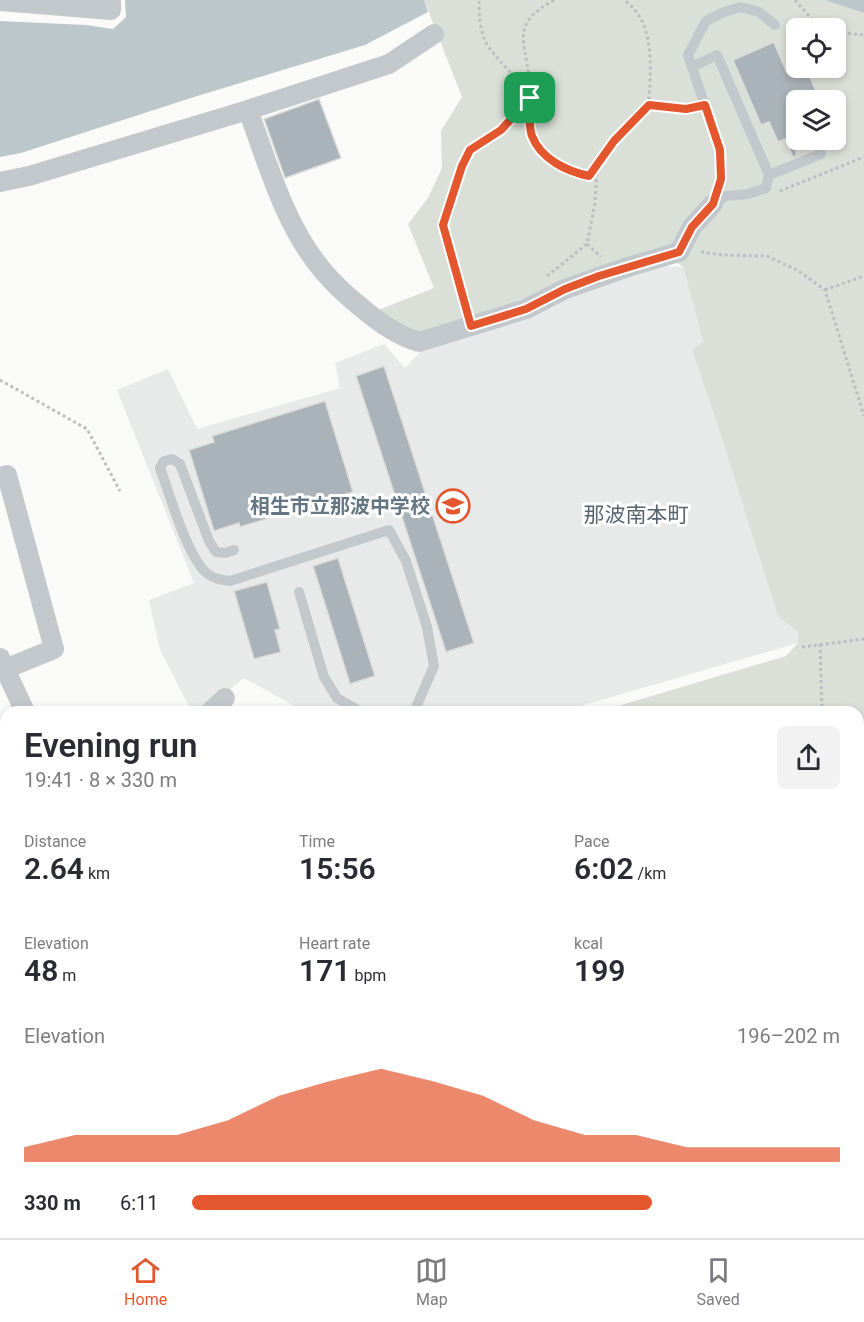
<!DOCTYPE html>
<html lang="en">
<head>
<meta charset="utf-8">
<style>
	:root { --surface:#fff; --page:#f2f2f3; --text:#2b2b33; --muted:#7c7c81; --line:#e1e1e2; --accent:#e4572e }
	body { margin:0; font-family:Roboto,"Noto Sans JP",sans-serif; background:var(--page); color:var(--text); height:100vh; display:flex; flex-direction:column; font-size:22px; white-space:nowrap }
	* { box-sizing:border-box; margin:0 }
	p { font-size:20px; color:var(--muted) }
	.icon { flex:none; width:33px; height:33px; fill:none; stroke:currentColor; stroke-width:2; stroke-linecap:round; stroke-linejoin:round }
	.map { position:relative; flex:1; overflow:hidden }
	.side { position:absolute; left:0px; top:706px; width:864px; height:532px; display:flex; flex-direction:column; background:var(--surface); border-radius:18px 18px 0 0; box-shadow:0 3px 9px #0003 }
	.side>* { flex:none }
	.buttons { position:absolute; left:786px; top:18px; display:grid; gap:12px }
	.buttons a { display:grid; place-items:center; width:60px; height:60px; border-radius:9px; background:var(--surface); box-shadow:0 3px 9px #0003; font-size:30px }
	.pin { position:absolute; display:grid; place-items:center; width:51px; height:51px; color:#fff; margin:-26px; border-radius:12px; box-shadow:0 3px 9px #0006 }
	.round { display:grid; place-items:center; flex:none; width:63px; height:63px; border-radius:9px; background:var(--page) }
	.summary { display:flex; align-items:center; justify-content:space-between; height:102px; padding:0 24px }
	h1 { font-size:33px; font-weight:600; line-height:45px }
	.stats { display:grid; grid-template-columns:repeat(3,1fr); gap:9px; height:102px; padding:6px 24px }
	.stats div { display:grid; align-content:center }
	.stats b { font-size:30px; font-weight:600 }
	.stats small { font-size:16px; font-weight:400 }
	.stats p { font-size:16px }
	.chart { height:168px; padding:12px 24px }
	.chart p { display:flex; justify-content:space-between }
	.chart svg { width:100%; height:108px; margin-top:6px; fill:var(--accent); opacity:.7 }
	ul { padding:0 24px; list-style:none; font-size:20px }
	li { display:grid; grid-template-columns:96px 72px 1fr; align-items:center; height:45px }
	li i { height:15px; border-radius:8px; background:var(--accent) }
	.dock { display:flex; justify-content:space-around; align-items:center; height:84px; border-top:2px solid var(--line); background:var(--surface); font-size:16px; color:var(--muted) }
	.dock a { display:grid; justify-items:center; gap:3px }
	.dock .selected { color:var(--accent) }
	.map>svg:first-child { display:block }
	.built { fill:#e8e9e9 }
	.green { fill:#dadfd7; fill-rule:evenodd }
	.water { fill:#bbc7cb }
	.building { fill:#aab3b9; stroke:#dcdcda; stroke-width:1.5 }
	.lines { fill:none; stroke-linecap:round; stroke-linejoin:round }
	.secondary-casing { stroke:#b3babf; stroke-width:31 }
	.path { stroke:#bbbfc2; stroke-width:3; stroke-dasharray:3 3; stroke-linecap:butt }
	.lane { stroke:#c3c8cc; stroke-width:10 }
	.street { stroke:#c3c8cc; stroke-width:20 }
	.secondary { stroke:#fff; stroke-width:28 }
	.route-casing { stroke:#fff; stroke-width:12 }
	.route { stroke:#e4572e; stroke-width:8 }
	.labels { text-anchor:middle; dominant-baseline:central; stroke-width:6; stroke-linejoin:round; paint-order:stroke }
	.poi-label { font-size:20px; font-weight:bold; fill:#657683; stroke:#fff; text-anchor:end }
	.neighbourhood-label { font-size:21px; fill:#57646e; stroke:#fff }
</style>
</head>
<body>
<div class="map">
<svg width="864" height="1238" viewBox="0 0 864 1238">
	<rect width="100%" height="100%" fill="#fafaf8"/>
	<g class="built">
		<path d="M650,266l33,1 20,74 -11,11 26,74 80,205v12l-238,69h-255l-61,-34 -43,34 -11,-4 -30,-58 -11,-50 45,-17 -77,-193 51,-21 29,60 143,-41 -5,-25 49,-19 21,24 15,-16 102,-33 74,-36z"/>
		<path d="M864,813v276l-6,-4v-269z"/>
	</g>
	<path class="green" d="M424,0h403l37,13v800l-6,3v-104h-260l188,-56 12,-13v-12l-20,-15 -60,-190 -26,-75 11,-10 -20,-74 -24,-17 -147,55 -91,29 -22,-7 -23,-16 58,-23 -26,-64 20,-26 14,-30 -1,-37 21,-34zM796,28h40v40h-40zM796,100h40v40h-40z"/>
	<g class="water">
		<path d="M125,0h299l4,12 -63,33 -171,52 -173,56 -21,4v-136l86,4 27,4 13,-12z"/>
		<path d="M827,0h37v13l-36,-12z"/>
	</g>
	<g class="building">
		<path d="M774,42l13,31 11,-5h8l14,32h-24v56l-3,1 -8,-18 -7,3 -9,-20 -8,3 -28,-65z"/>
		<path d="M319,99l22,59 -56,20 -21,-59z"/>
		<path d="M384,366l90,277 -28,9 -90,-276z"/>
		<path d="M325,401l28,91 -113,35 -1,-4 -25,8 -25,-81 25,-8 -2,-6z"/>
		<path d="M338,558l37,118 -25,8 -37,-118z"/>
		<path d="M267,582l13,47 -5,1 6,22 -27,7 -20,-68z"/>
	</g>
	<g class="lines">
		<g class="secondary-casing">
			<g id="secondary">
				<path d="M0,895l6,6"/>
				<path d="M858,1105l6,4"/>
			</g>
		</g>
		<g class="path">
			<path d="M554,0c-44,25 -29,38 -25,78 2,18 -2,39 2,56 6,24 36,37 58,42l7,-9"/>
			<path d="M795,0l16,18 16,10"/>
			<path d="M836,32l28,3"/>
			<path d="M649,105l37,4 5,-1"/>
			<path d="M780,191l84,-34"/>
			<path d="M445,219l17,-53 8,-16 31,-20 29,-32c-11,-20 -29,-33 -42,-52 -8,-11 -9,-32 -9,-46"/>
			<path d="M587,244l14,13"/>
			<path d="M701,252l22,3 44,1 30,14 28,20 39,126"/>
			<path d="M547,276l40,-32 8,-41 2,-37 17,-25 35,-36c1,-35 8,-82 -25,-105"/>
			<path d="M825,290l39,-14"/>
			<path d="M0,380l87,49 33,62"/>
			<path d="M820,644l2,68"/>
			<path d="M802,647l62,-8"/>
		</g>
		<g class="lane">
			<path d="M692,67l25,-12 52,120 -3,13 -18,6 -22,2 -13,8"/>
			<path d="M769,175l52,-21"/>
			<path d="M713,204l8,-25 -1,-29 -32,-95 18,-34 18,-9 17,-5 18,5 16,13"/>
			<path d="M445,233l26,93"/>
			<path d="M234,550l-9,3 -9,-1 -7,-11 -29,-77 -8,-5 -8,2 -4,7c9,24 28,92 48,106 6,5 14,6 22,7l159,-51 17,31 21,66 7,39 -20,46"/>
			<path d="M299,592l25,85 13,21 24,14"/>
			<path d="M858,973l6,-3"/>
			<path d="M1,1005l5,-6"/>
			<path d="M858,1047l6,4"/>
		</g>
		<g class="street">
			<path d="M0,1l111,9v-10"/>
			<path d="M248,110c20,54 37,117 76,162 10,12 21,22 33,32 19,16 38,31 62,38l107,-33 39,-20 63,-22 51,-15 13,-25 21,-23"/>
			<path d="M0,182l29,-6 219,-66 141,-46 45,-30"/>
			<path d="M0,477l7,-2 47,174 -49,20"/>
			<path d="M0,658l25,54"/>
			<path d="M210,712l15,-14"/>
			<path d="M0,923l6,-7"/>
			<path d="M0,1067l6,11"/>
			<path d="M185,1233l7,5"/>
			<path d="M387,1233l5,5"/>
			<path d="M478,1238l1,-5"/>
			<path d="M580,1238v-5"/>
			<path d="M694,1238l2,-5"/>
			<path d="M782,1238v-5"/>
		</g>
		<use href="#secondary" class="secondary"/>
	</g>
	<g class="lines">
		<g class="route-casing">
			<path id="route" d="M530,98c0,11 -2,28 2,38 9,23 34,35 57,40l25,-35 35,-36 37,4 19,-4 15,45 1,29 -8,25 -21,23 -13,25 -80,24 -34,13 -39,20 -55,17 -28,-101 19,-59 8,-16 31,-20z"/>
		</g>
		<use href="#route" class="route"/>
	</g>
	<defs>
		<g id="school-ring" transform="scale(1.725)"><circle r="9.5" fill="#fff" stroke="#e4572e" stroke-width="1.5"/><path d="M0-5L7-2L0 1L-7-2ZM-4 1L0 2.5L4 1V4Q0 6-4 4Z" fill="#e4572e"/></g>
	</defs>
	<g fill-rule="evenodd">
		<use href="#school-ring" x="453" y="506"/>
	</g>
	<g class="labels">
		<g class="poi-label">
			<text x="430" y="506">相生市立那波中学校</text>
		</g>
		<g class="neighbourhood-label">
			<text x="636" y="515">那波南本町</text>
		</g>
	</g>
</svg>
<div class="buttons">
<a><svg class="icon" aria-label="locate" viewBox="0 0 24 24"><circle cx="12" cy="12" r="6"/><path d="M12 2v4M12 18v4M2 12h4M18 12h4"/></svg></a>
<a><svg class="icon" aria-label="layers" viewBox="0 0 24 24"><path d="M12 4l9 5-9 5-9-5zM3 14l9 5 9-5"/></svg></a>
</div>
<div class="pin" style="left:530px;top:98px;background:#1e9e55"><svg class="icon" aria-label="arrive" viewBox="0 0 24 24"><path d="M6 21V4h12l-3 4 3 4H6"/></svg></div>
<section class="side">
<div class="summary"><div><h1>Evening run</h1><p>19:41 · 8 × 330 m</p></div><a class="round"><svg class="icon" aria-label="share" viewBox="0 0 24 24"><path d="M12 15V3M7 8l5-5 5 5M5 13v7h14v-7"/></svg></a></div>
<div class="stats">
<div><p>Distance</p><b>2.64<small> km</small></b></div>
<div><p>Time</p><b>15:56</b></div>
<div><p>Pace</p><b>6:02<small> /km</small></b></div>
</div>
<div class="stats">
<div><p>Elevation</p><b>48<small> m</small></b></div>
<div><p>Heart rate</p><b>171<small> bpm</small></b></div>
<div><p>kcal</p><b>199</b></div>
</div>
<div class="chart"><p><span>Elevation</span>196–202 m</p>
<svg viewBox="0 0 160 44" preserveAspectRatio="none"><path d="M0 44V38L10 33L20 33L30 33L40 27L50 17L60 11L70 6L80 11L90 17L100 27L110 33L120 33L130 38L140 38L150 38L160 38V44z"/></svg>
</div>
<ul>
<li><b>330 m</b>6:11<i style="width:71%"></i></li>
</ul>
</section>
</div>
<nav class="dock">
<a class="selected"><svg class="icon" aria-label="home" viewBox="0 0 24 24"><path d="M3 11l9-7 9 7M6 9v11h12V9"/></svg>Home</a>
<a><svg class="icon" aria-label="map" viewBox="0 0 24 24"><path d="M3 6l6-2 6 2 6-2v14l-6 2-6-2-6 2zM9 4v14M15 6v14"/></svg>Map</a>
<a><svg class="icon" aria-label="saved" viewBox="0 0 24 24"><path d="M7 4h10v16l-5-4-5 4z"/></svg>Saved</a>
</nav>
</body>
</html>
